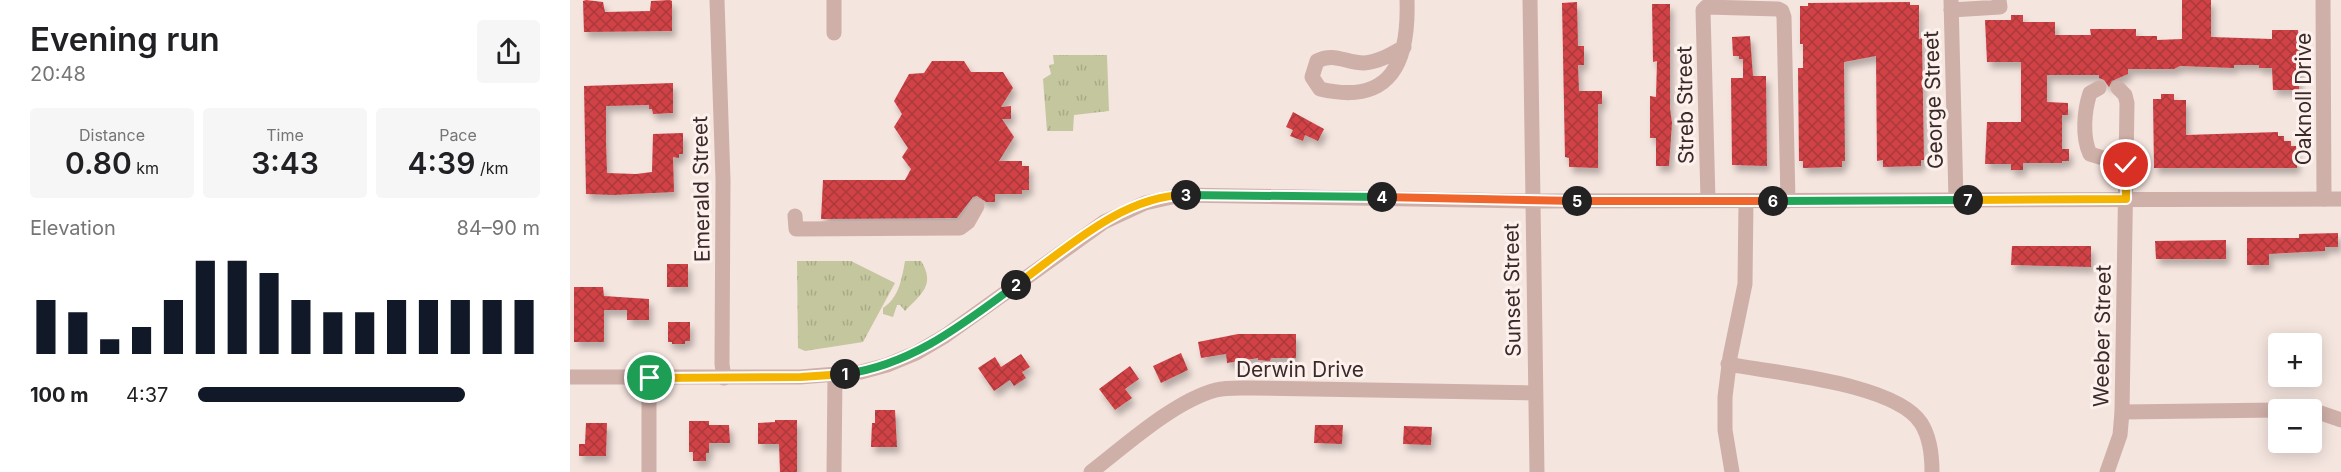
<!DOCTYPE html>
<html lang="en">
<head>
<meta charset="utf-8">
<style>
	:root { --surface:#fff; --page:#f6f6f6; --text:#202124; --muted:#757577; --accent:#111827 }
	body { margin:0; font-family:Inter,sans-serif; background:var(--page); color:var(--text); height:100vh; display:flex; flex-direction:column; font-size:22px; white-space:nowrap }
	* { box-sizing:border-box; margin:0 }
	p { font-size:20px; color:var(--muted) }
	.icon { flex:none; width:33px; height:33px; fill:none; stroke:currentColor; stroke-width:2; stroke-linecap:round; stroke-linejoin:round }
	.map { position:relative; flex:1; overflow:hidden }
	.side { display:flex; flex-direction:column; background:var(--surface); width:570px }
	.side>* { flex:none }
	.buttons { position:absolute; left:1698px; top:333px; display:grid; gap:12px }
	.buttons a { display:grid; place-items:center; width:54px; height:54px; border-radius:6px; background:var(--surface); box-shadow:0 3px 15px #0003; font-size:30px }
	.pin { position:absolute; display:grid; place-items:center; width:51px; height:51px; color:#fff; margin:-26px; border:3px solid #fff; border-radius:50%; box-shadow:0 2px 6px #0007 }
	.km { position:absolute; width:30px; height:30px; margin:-15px; border-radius:50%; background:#222; color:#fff; font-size:16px; line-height:30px; text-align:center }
	.round { display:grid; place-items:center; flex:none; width:63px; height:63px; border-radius:6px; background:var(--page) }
	.summary { display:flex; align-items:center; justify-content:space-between; height:102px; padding:0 30px }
	h1 { font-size:33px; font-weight:600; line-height:45px }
	.figures { display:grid; grid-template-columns:repeat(3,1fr); gap:9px; height:102px; padding:6px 30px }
	.figures div { display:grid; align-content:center; border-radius:6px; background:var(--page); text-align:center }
	.figures b { font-size:30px; font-weight:600 }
	.figures small { font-size:16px; font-weight:400 }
	.figures p { font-size:16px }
	.chart { height:168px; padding:12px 30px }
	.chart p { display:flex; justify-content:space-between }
	.chart svg { width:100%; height:108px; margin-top:6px; stroke:var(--accent); stroke-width:6 }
	ul { padding:0 30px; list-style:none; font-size:20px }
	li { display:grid; grid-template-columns:96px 72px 1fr; align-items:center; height:45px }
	li i { height:15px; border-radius:8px; background:var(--accent) }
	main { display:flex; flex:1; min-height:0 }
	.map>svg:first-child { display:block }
	.grass { fill:url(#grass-tufts) }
	.building { fill:url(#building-cross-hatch); filter:url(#shadow) }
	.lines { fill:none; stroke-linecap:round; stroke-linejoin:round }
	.minor { stroke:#cfb0a9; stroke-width:15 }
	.split-1-casing { stroke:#fff; stroke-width:12 }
	.split-2-casing { stroke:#fff; stroke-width:12 }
	.split-3-casing { stroke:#fff; stroke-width:12 }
	.split-4-casing { stroke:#fff; stroke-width:12 }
	.split-5-casing { stroke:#fff; stroke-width:12 }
	.split-6-casing { stroke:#fff; stroke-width:12 }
	.split-7-casing { stroke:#fff; stroke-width:12 }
	.split-8-casing { stroke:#fff; stroke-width:12 }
	.split-1 { stroke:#f5b400; stroke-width:8 }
	.split-2 { stroke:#22a559; stroke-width:8 }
	.split-3 { stroke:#f5b400; stroke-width:8 }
	.split-4 { stroke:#22a559; stroke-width:8 }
	.split-5 { stroke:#f0652b; stroke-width:8 }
	.split-6 { stroke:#f0652b; stroke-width:8 }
	.split-7 { stroke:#22a559; stroke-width:8 }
	.split-8 { stroke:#f5b400; stroke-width:8 }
	.labels { text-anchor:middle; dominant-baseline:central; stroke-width:6; stroke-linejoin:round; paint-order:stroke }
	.street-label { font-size:21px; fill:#3c2a2a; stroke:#fcf1ed }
</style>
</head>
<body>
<main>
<section class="side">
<div class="summary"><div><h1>Evening run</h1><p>20:48</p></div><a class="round"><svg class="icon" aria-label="share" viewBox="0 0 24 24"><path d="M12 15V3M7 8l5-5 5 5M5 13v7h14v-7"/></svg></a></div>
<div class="figures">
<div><p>Distance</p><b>0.80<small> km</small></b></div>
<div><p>Time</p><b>3:43</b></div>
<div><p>Pace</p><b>4:39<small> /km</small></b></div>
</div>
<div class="chart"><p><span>Elevation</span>84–90 m</p>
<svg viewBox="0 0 160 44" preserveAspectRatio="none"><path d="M5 44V22M15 44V27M25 44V38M35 44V33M45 44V22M55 44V6M65 44V6M75 44V11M85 44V22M95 44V27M105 44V27M115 44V22M125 44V22M135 44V22M145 44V22M155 44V22"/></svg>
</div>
<ul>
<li><b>100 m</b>4:37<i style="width:78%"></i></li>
</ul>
</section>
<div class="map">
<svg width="1771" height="472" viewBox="0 0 1771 472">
	<defs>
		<pattern id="grass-tufts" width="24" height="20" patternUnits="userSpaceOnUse" patternTransform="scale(1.5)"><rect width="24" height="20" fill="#c4c69d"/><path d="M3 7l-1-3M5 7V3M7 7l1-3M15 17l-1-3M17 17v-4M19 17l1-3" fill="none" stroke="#a9aa87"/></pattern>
		<pattern id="building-cross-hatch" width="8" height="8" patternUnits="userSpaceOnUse" patternTransform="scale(1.5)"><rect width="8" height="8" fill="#d14247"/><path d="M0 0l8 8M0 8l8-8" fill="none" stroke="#ab373b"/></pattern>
		<filter id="shadow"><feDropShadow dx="3.5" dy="6" stdDeviation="3" flood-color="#0004"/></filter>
	</defs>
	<rect width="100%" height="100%" fill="#f5e5df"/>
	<g class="grass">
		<path d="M483,55h54l2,56 -35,4 -1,16h-26l-4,-52 8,-5 -2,-9 5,-1z"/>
		<path d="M227,261h54l44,22 -32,59 -58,9 -7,-3z"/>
		<path d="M335,261h16c15,24 0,33 -16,50l-5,-6h-3l-4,12 -10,-3v-6c16,-10 19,-30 22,-47z"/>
	</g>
	<g class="building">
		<path d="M16,0l17,2 2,10 45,-1 1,-10 19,-1 2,1v30l-88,1 -1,-31z"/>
		<path d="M1612,0h29v37l61,2v-9h26l4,41h-3v19h-26l-1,-22h-13v-3h-25v3l-54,-2 -6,3h-46v5l-16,7 -3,6 -5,-7 -5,-2v-3h-52v27l21,1v12h-6v34h7v12h-7v2h-39v7h-12v-6h-26l2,-42h34v-60h-34l-2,-42h26v-5h12v7h32v13h36l-1,-6h46v7h21v4l25,-1z"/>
		<path d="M1007,2l1,44h6v19h-6l1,26h23v13h-4v64l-29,-1v-9l-4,-1 -3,-154z"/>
		<path d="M1340,2v3h9v34l3,-1 2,122h-3v6l-38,1v-7l-6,1 -1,-105 -32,6 1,99h-3v6l-39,1v-7h-4l-1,-93h5v-24h-3v-38h8v-3z"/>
		<path d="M1082,4h18v104l2,15 -3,43h-13v-28h-6v-42l6,1 1,-36 -4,1z"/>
		<path d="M1180,36l3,40h13l1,90 -35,-1 -1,-87h12v-19h-4v-3h-6l-1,-19z"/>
		<path d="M362,61h32l7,11h32l10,16 -12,19 10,-1v13h-9l12,18 -15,24h23v5h7v24h-7v4h-27v8h-9l-9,-6 -4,1 -16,21 -136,1 2,-39h82l6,-11 -9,-12 6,-9 -14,-21 8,-13 -8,-13 15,-27 15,-1z"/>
		<path d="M103,83v30l-20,1 -1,-5h-3v-4l-43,1v34l1,33 29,1 16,-2 1,-38 30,-1v21h-4v4l-6,-1 1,35 -60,3 -28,-1 -2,-108z"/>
		<path d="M1591,94h13v6h12v35l92,-3v4h6v5h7v5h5l1,22h-143l-1,-69h8z"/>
		<path d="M723,112l31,17 -6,12 -13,-6 -2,6 -13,-5 3,-6 -7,-3z"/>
		<path d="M1768,233v14h-13v4l-56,3v11h-22v-27h52v-4z"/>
		<path d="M1656,240v19h-70l-1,-18z"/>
		<path d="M1442,246h79v21l-80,-2z"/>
		<rect x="97" y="264" width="21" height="23"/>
		<path d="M4,287h29l1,9 45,3v21h-22v-10h-23v32h-30z"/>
		<path d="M98,322h22v19h-5v3h-13v-2h-4z"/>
		<path d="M668,334h58v24h-25l-1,3 -12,-1v-2l-31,5 -1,-9 -25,4 -3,-16z"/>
		<path d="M611,353l7,17 -27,13 -8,-17z"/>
		<path d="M451,354l9,13 -8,5 4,6 -12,8 -4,-6 -16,11 -16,-23 17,-11 6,10z"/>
		<path d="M560,366l9,13 -14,10 7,9 -17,12 -16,-21z"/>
		<path d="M305,410h20l2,37h-26l1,-24h3z"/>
		<path d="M205,420h22v52h-17l-1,-28h-21v-21l17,-1z"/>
		<path d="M119,421h20v4h20l1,18h-21v10h-3v8h-13v-9h-4z"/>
		<path d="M16,423h21l-1,33h-27v-12h6z"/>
		<path d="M745,425h28l-1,19 -28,-1z"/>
		<path d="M834,426l28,1 -1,18 -28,-1z"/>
	</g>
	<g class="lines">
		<g class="minor">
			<path d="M147,0l6,180 -1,184 2,14"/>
			<path d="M264,0v33"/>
			<path d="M960,0l7,472"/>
			<path d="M1381,0l5,200"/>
			<path d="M1753,0l1,199"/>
			<path d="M1381,10l49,-3 -1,-7"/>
			<path d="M834,47c-12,7 -25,15 -40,16 -18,0 -30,-11 -47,-2l-5,16 8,12c72,17 89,-28 87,-89"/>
			<path d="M1529,88l-9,5c-6,18 -8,44 0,61l36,11 1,-62 -2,-8 -7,-7"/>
			<path d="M1138,200l-5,-190 3,-3 72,2 4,2 2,6 4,184"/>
			<path d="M225,216l1,13 164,-1 8,-6 9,-16"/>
			<path d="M1158,364c45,9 167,19 193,59 9,14 11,33 11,49"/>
			<path d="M0,377h230l61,-5 26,-7 29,-12 29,-17 159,-114 41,-19 36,-8 350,6 810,-2"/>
			<path d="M1716,410h21"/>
			<path d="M1742,410l29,10"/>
			<path d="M1552,412l156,-2"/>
			<path d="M79,472v-94"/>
			<path d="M264,472l1,-97"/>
			<path d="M521,472c34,-26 83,-71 125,-82 12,-3 24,-2 37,-2l281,5"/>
			<path d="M1162,472l-7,-42v-33l5,-40 15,-73 1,-83"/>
			<path d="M1537,472l13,-37 2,-23 4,-247"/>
		</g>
	</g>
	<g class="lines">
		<g class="split-1-casing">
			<path id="split-1" d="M80,378l151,-1 44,-3"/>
		</g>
		<g class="split-2-casing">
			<path id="split-2" d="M275,374c67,-9 118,-50 171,-89"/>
		</g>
		<g class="split-3-casing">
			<path id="split-3" d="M446,285c49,-35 107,-90 170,-90"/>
		</g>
		<g class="split-4-casing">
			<path id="split-4" d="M616,195l196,2"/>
		</g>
		<g class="split-5-casing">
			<path id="split-5" d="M812,197l195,4"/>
		</g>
		<g class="split-6-casing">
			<path id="split-6" d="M1007,201h196"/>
		</g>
		<g class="split-7-casing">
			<path id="split-7" d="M1203,201l195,-1"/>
		</g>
		<g class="split-8-casing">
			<path id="split-8" d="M1398,200l158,-1v-34"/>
		</g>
		<use href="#split-1" class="split-1"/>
		<use href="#split-2" class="split-2"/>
		<use href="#split-3" class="split-3"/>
		<use href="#split-4" class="split-4"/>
		<use href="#split-5" class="split-5"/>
		<use href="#split-6" class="split-6"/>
		<use href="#split-7" class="split-7"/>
		<use href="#split-8" class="split-8"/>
	</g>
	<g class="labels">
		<g class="street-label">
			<text transform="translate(1733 99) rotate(-90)">Oaknoll Drive</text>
			<text transform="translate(1363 100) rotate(-92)">George Street</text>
			<text transform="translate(1115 105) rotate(-91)">Streb Street</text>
			<text transform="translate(131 189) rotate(-91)">Emerald Street</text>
			<text transform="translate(942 290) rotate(-91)">Sunset Street</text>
			<text transform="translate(1532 336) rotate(-89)">Weeber Street</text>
			<text x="730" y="369">Derwin Drive</text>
		</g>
	</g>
</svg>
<div class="buttons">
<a>+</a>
<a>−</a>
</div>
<div class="pin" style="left:80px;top:378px;background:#1e9e55"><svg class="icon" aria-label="arrive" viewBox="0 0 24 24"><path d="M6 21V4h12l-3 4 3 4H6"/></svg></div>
<div class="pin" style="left:1556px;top:165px;background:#d93025"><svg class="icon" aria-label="check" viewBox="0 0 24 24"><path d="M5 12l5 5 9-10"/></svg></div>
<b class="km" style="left:275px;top:374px">1</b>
<b class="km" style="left:446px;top:285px">2</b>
<b class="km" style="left:616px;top:195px">3</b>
<b class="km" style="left:812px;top:197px">4</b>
<b class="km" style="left:1007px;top:201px">5</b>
<b class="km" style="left:1203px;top:201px">6</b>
<b class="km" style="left:1398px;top:200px">7</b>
</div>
</main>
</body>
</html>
